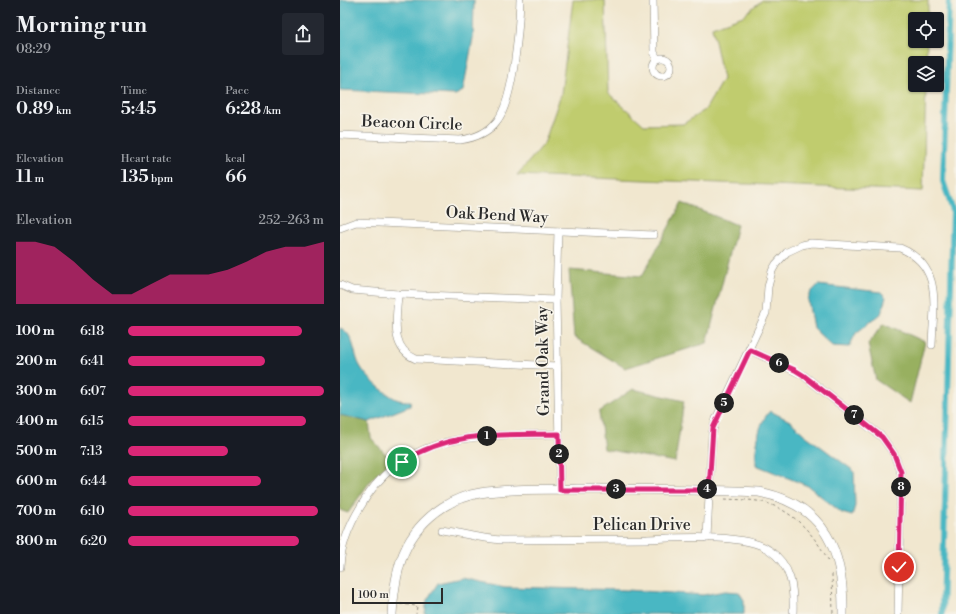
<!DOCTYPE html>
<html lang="en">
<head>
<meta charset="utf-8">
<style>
	:root { --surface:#171b24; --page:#242831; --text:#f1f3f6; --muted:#9ea1a6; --accent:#db2777 }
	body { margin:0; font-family:"Libre Bodoni",serif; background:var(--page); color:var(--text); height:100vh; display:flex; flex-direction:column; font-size:15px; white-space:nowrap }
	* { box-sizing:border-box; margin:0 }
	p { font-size:13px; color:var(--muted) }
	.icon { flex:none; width:22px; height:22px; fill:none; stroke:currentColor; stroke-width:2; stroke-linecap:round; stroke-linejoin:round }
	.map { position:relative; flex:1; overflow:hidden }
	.side { display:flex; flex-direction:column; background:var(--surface); width:340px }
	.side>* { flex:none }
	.fabs { position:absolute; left:568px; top:12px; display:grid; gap:8px }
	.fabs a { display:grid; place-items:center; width:36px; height:36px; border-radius:4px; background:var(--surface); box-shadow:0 1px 3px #0004; font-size:20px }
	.scale { position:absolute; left:12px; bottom:10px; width:91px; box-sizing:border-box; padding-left:4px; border:2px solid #2b2b2b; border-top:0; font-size:11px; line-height:14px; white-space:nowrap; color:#2b2b2b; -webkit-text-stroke:3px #f7f3e8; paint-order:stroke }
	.pin { position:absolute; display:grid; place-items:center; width:34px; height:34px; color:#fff; margin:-17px; border:2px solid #fff; border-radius:50%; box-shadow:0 1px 4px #0007 }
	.km { position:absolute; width:20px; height:20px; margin:-10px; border-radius:50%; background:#222; color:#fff; font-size:11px; line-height:20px; text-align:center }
	.round { display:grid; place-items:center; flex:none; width:42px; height:42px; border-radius:4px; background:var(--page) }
	.summary { display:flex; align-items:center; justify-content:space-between; height:68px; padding:0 16px }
	h1 { font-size:22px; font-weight:600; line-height:30px }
	.figures { display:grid; grid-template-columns:repeat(3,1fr); gap:6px; height:68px; padding:4px 16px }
	.figures div { display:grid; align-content:center }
	.figures b { font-size:17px; font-weight:600 }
	.figures small { font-size:11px; font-weight:400 }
	.figures p { font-size:11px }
	.chart { height:112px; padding:8px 16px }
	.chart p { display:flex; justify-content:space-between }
	.chart svg { width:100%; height:72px; margin-top:4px; fill:var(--accent); opacity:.7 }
	ul { padding:0 16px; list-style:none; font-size:13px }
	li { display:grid; grid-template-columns:64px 48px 1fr; align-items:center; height:30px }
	li i { height:10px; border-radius:5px; background:var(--accent) }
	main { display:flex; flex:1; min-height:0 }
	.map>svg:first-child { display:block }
	.green { fill:#c0cc6e; stroke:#767c4c }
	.forest { fill:#98b061; stroke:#626e46 }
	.water { fill:#49b7c3; stroke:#3a7177 }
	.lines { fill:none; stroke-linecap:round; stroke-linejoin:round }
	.canal { stroke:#49b7c3; stroke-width:6 }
	.minor-casing { stroke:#8e897d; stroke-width:8 }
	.tertiary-casing { stroke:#8e897d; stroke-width:10 }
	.path { stroke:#8e897d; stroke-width:1; stroke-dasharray:3 3; stroke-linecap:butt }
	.minor { stroke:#fff; stroke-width:7 }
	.tertiary { stroke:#fff; stroke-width:9 }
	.route-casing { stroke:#fff; stroke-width:8 }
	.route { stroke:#db2777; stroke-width:5 }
	.labels { text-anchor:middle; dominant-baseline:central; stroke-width:3.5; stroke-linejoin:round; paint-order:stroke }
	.street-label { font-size:16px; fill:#2b2b2b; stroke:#f7f3e8 }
</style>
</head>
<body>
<main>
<section class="side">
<div class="summary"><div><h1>Morning run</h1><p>08:29</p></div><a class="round"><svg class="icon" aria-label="share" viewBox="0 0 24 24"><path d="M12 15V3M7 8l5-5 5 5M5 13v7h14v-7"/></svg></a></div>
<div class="figures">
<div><p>Distance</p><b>0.89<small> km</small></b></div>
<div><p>Time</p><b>5:45</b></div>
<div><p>Pace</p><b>6:28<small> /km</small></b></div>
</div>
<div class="figures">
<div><p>Elevation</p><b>11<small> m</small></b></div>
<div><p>Heart rate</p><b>135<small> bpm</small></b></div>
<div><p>kcal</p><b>66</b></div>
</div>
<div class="chart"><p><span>Elevation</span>252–263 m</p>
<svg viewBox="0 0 160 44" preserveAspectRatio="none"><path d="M0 44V6L10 6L20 9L30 18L40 29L50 38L60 38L70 32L80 26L90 26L100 26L110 23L120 18L130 12L140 9L150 9L160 6V44z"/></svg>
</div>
<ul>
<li><b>100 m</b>6:18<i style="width:89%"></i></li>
<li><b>200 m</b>6:41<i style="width:70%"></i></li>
<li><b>300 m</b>6:07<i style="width:100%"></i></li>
<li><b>400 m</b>6:15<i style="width:91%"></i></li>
<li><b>500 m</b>7:13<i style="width:51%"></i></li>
<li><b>600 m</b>6:44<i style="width:68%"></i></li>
<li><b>700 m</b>6:10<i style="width:97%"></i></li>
<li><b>800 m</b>6:20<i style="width:87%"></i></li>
</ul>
</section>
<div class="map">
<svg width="616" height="614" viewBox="0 0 616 614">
	<rect width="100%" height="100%" fill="#f7f3e8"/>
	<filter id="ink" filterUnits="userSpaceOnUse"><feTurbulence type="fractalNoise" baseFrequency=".025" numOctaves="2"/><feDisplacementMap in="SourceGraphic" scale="8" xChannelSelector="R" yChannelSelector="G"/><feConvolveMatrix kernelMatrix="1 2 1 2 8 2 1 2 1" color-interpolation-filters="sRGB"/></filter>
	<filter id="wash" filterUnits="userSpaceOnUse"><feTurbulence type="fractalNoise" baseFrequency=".012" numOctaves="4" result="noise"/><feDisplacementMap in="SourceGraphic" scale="16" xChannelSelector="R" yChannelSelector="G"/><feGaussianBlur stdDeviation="0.9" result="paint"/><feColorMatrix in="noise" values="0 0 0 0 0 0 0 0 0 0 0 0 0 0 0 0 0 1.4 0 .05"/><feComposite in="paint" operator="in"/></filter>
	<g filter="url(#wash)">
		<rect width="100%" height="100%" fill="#f1e7cf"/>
		<path class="green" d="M233,0h32l3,93 36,32 39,-1 22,-14 18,-31 -11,-52 31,-11 19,-16h166v19h-13v22h12l-1,22h-11v22h11l-3,106 -406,-16 27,-31 17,-50z"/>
		<g class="forest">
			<path d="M342,203l55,22 -30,118 -82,25 -51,-31 -5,-67 73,6z"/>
			<path d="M544,323l41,19 -15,61 -34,-23 -8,-36z"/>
			<path d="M293,389l51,12 -9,61 -71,-13 -5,-37z"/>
			<path d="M0,415l29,7 2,16 20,22 -20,20 -23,33 -8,-3z"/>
		</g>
		<g class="water">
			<path d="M0,0h134l-1,38 -10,53 -8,4 -115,-5z"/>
			<path d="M478,285l63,7 5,5 -5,17 -25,19 -7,14 -17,-1 -19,-18 -5,-28 3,-8z"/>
			<path d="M0,328c15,6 13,26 20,38 6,11 24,27 36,33 4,2 11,2 15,2l-1,5 -41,16 -29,-7z"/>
			<path d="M430,411l20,10 15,14 49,36 1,35 -3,10 -10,-3 -34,-27 -52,-21c0,-18 1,-40 14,-54z"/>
			<path d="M122,578l43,9 122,3 76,5 22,-4 14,1 5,8v14h-319l2,-14 11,-17z"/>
		</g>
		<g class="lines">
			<path class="canal" d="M602,614l11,-403 -10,-30 6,-181"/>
		</g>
	</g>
	<g filter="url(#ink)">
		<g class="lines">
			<g class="minor-casing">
				<g id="minor">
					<path d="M313,0l1,52 3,7"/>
					<circle cx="322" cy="67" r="9"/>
					<path d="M0,135l120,5c15,-2 28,-7 37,-19 17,-22 22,-93 23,-121"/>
					<path d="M0,228l16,-6 298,13"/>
					<path d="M218,231l-2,69 4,190"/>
					<path d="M0,285l12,5 46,4 158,6"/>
					<path d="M58,294c-1,24 -9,54 18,65l141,7"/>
					<path d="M410,350l53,25 79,62 12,17 7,19 -3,141"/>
					<path d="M102,530c19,3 40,9 60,10 48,0 97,-1 145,-1 30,-1 98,-6 122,11 23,15 25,39 24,64"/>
					<path d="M367,538l5,-104 4,-15 50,-106 2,-26 4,-16 4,-7 11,-12 15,-7 9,-2 89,5c44,18 33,59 32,97"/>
					<path d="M0,567c1,-21 10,-43 21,-61 43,-77 122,-70 198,-72"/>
				</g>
			</g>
			<g class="tertiary-casing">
				<path id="tertiary" d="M52,614c3,-45 11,-81 51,-107 11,-7 24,-12 37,-14 27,-5 68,-3 97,-4 60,0 121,0 182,3 67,13 85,60 84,122"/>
			</g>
			<g class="path">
				<path d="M385,499c15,1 33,0 47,6 27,11 44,33 58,58"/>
				<path d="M492,574l1,40"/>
				<path d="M60,604l17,2 -1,8"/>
			</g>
			<use href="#minor" class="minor"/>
			<use href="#tertiary" class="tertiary"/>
		</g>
	</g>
	<g class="lines" filter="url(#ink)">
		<g class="route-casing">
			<path id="route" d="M62,462c51,-32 99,-27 157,-28l1,56h149l4,-62 37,-78 45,20 8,5 79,62 12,17 7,18 -2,95"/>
		</g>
		<use href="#route" class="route"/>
	</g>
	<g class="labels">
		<g class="street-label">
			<text transform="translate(72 123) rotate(2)">Beacon Circle</text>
			<text transform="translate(157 215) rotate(3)">Oak Bend Way</text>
			<text transform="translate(203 361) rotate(-91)">Grand Oak Way</text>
			<text x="302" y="525">Pelican Drive</text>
		</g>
	</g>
</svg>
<div class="fabs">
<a><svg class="icon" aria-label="locate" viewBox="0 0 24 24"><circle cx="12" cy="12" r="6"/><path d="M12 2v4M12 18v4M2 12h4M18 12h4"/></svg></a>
<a><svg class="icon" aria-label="layers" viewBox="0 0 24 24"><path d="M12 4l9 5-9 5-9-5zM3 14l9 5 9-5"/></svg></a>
</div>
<div class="scale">100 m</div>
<div class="pin" style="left:62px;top:462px;background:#1e9e55"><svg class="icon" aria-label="arrive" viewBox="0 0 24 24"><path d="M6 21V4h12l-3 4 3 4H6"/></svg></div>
<div class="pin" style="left:559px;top:567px;background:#d93025"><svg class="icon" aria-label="check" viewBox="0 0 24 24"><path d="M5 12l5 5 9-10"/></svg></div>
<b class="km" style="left:147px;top:436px">1</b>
<b class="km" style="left:219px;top:454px">2</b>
<b class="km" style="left:276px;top:489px">3</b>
<b class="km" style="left:367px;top:489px">4</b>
<b class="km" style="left:384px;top:403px">5</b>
<b class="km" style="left:439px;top:363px">6</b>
<b class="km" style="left:514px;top:415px">7</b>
<b class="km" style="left:561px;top:487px">8</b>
</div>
</main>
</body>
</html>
